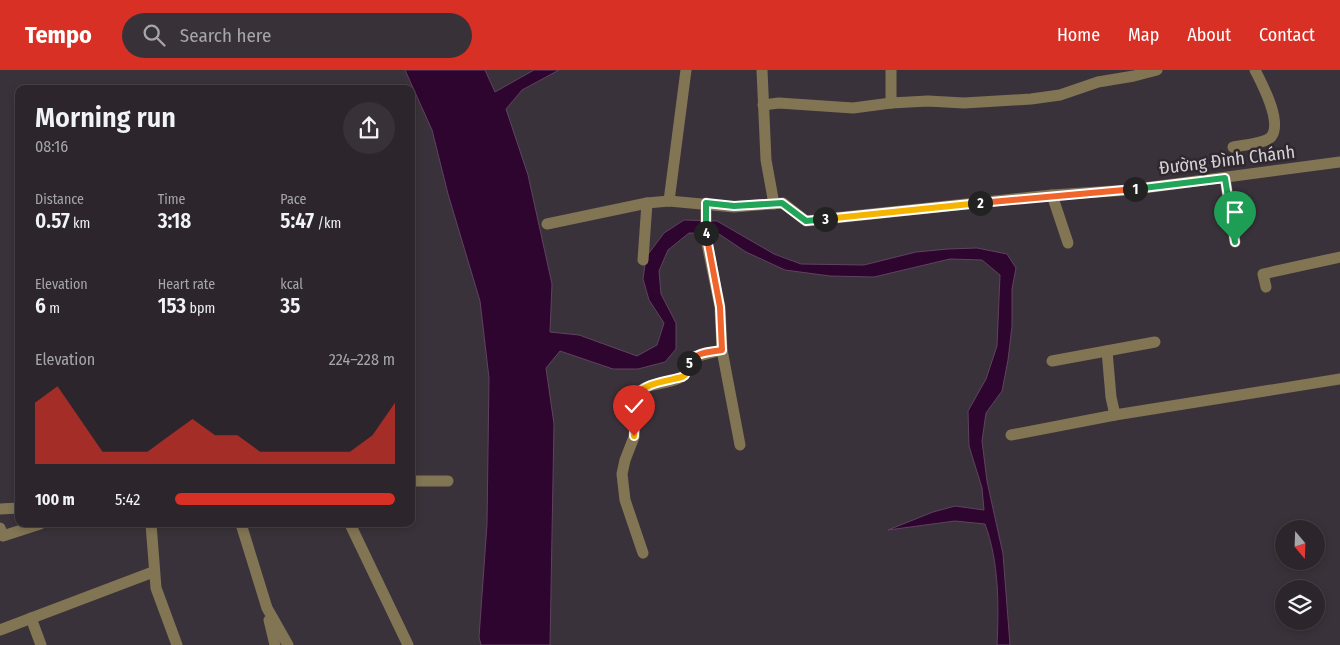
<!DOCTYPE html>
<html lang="en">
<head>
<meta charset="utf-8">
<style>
	:root { --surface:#2c262c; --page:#383238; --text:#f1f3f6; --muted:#a6a5a9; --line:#484348; --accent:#d93025 }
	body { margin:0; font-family:"Fira Sans Condensed",sans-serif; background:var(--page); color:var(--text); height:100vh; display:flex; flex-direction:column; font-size:19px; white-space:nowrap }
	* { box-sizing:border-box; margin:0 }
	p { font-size:16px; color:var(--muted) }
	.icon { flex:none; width:28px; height:28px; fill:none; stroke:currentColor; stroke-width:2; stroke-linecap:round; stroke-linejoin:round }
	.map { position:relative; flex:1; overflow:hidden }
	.sheet { position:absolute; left:15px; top:15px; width:400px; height:442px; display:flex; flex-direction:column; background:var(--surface); border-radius:10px; box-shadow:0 2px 8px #0003,0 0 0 1px var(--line) }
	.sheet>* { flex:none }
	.needle { width:32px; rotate:161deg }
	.buttons { position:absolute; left:1275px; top:450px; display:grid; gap:10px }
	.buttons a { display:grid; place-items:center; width:50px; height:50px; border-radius:50%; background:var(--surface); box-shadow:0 2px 8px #0003,0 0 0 1px var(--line); font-size:25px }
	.pin { position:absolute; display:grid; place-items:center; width:42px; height:42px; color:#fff; margin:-51px -21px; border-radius:50% 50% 50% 0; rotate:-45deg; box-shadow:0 0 5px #0007 }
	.pin .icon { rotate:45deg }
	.km { position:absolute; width:25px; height:25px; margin:-12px; border-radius:50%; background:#222; color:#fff; font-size:14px; line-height:25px; text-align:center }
	.round { display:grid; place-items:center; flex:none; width:52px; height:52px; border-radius:26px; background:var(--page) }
	.overview { display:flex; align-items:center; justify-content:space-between; height:85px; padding:0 20px }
	h1 { font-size:28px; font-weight:600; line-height:38px }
	.metrics { display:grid; grid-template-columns:repeat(3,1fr); gap:8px; height:85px; padding:5px 20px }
	.metrics div { display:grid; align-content:center }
	.metrics b { font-size:21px; font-weight:600 }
	.metrics small { font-size:14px; font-weight:400 }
	.metrics p { font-size:14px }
	.chart { height:140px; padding:10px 20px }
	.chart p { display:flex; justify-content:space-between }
	.chart svg { width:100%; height:90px; margin-top:5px; fill:var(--accent); opacity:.7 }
	ul { padding:0 20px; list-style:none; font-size:16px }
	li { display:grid; grid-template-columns:80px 60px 1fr; align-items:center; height:38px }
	li i { height:12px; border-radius:6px; background:var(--accent) }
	header { display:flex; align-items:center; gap:30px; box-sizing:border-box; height:70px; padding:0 25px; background:var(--accent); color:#fff }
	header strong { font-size:24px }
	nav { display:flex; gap:28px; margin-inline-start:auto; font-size:18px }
	.search { width:350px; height:45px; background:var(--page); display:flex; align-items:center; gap:12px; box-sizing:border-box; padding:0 18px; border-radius:28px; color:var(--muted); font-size:19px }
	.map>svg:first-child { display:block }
	.water { fill:#2e052e; stroke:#604260 }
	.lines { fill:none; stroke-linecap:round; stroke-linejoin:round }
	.minor { stroke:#827554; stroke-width:11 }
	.split-1-casing { stroke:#fff; stroke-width:10 }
	.split-2-casing { stroke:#fff; stroke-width:10 }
	.split-3-casing { stroke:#fff; stroke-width:10 }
	.split-4-casing { stroke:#fff; stroke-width:10 }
	.split-5-casing { stroke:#fff; stroke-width:10 }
	.split-6-casing { stroke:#fff; stroke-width:10 }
	.split-1 { stroke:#22a559; stroke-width:6 }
	.split-2 { stroke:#f0652b; stroke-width:6 }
	.split-3 { stroke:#f5b400; stroke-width:6 }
	.split-4 { stroke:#22a559; stroke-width:6 }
	.split-5 { stroke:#f0652b; stroke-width:6 }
	.split-6 { stroke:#f5b400; stroke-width:6 }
	.labels { text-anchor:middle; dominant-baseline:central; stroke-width:5; stroke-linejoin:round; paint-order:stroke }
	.street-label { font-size:18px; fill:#d6d1d6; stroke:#30282f }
</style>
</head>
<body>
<header>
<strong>Tempo</strong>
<div class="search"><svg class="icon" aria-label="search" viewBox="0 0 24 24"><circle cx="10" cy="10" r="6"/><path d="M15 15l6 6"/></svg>Search here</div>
<nav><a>Home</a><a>Map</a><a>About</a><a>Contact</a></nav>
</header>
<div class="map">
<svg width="1340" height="575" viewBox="0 0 1340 575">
	<rect width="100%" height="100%" fill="#3a323a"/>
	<path class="water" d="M405,0h80l10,22 39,-22h25l-37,20 -16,19 22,66 24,109 -2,48 29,3 58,21 20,-11 7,-22 -15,-23 -6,-21 3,-22 18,-24 20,-13 33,1 57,33 27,10 63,1 52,-13 32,-3 29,-1 30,6 9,14 -4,21v37l-4,34 -6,31 -16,22 -4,28 5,40 16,73 7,91h-13c2,-40 2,-83 -12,-121l-30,-3 -67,9 45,-18 22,-6 29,4 -2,-22 -13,-42 -1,-35 18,-32 11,-33 3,-71 -18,-15 -32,-1 -76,18 -44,-1 -45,-6 -39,-18 -27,-18 -30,-1 -21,17 -9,21 2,23 15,29v26l-11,13 -27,7h-25l-53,-18 -14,17 8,56 -4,221h-69l-2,-8 8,-113 2,-146 -9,-77 -32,-107 -16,-64z"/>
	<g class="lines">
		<g class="minor">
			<path d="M762,0l4,90 8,44"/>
			<path d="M891,0v33"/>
			<path d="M763,35l16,-2 74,5 38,-5 37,-2 36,2 67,-4 29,-4 38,-13 36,-6 23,-6"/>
			<path d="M1233,77c9,-2 31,-3 38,-10 12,-15 -9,-53 -16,-67"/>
			<path d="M1225,108l10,64"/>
			<path d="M1052,125l16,48"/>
			<path d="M669,131l17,-131"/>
			<path d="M706,133v36l14,68 2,43 18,95"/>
			<path d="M547,154l100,-21 22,-2 65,6 49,-4 23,18 246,-26 77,-5 211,-28"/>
			<path d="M643,190l4,-57"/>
			<path d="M1266,217l-3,-13 77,-17"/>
			<path d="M1107,281l4,46 4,18"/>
			<path d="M1052,291l103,-19"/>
			<path d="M1011,365l104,-20 225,-36"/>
			<path d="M411,411h37"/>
			<path d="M0,439l19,-1"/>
			<path d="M151,454l5,64 21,57"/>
			<path d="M241,454l26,84 21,37"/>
			<path d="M350,454l58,121"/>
			<path d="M0,458l3,8 37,-12"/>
			<path d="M643,483l-18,-53 -3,-26 3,-14 9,-23 2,-41c9,-16 34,-10 47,-20 4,-3 5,-13 8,-18l31,-8"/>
			<path d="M31,548l10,27"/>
			<path d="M269,550l6,25"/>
			<path d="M0,560l153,-58"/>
		</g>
	</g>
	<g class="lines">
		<g class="split-1-casing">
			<path id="split-1" d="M1135,119l90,-11 10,64"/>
		</g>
		<g class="split-2-casing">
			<path id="split-2" d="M980,133l155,-14"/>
		</g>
		<g class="split-3-casing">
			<path id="split-3" d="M825,149l155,-16"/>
		</g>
		<g class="split-4-casing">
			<path id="split-4" d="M706,163v-30l28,3 48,-3 24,18 19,-2"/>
		</g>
		<g class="split-5-casing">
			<path id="split-5" d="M689,293c5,-11 23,-11 33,-13l-2,-43 -14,-74"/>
		</g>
		<g class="split-6-casing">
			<path id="split-6" d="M634,366l2,-40c7,-13 32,-15 46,-19l3,-2 4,-12"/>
		</g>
		<use href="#split-1" class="split-1"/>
		<use href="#split-2" class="split-2"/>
		<use href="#split-3" class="split-3"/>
		<use href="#split-4" class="split-4"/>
		<use href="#split-5" class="split-5"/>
		<use href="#split-6" class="split-6"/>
	</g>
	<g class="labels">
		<g class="street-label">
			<text transform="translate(1227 90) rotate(-7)">Đường Đình Chánh</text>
		</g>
	</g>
</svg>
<div class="buttons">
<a><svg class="needle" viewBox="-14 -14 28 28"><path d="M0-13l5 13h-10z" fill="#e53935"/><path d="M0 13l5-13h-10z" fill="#a6a5a9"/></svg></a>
<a><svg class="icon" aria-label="layers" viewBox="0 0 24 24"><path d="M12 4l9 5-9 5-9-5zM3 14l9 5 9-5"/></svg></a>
</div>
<div class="pin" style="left:1235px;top:172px;background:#1e9e55"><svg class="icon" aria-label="arrive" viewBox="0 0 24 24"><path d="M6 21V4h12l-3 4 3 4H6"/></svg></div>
<div class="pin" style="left:634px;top:366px;background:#d93025"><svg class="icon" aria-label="check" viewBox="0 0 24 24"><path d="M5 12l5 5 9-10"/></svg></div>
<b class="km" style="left:1135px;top:119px">1</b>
<b class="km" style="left:980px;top:133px">2</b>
<b class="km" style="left:825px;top:149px">3</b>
<b class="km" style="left:706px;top:163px">4</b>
<b class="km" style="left:689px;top:293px">5</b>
<section class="sheet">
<div class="overview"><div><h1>Morning run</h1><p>08:16</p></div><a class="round"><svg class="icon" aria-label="share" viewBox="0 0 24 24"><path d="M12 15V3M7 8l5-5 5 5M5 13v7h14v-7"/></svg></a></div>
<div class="metrics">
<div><p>Distance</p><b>0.57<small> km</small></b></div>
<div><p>Time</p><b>3:18</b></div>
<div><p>Pace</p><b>5:47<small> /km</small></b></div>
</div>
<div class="metrics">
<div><p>Elevation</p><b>6<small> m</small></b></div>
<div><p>Heart rate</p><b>153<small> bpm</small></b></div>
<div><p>kcal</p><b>35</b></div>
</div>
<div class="chart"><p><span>Elevation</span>224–228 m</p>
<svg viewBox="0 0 160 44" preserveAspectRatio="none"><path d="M0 44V14L10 6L20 22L30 38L40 38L50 38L60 30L70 22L80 30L90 30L100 38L110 38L120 38L130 38L140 38L150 30L160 14V44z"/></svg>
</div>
<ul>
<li><b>100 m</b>5:42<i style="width:100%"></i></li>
</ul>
</section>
</div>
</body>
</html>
